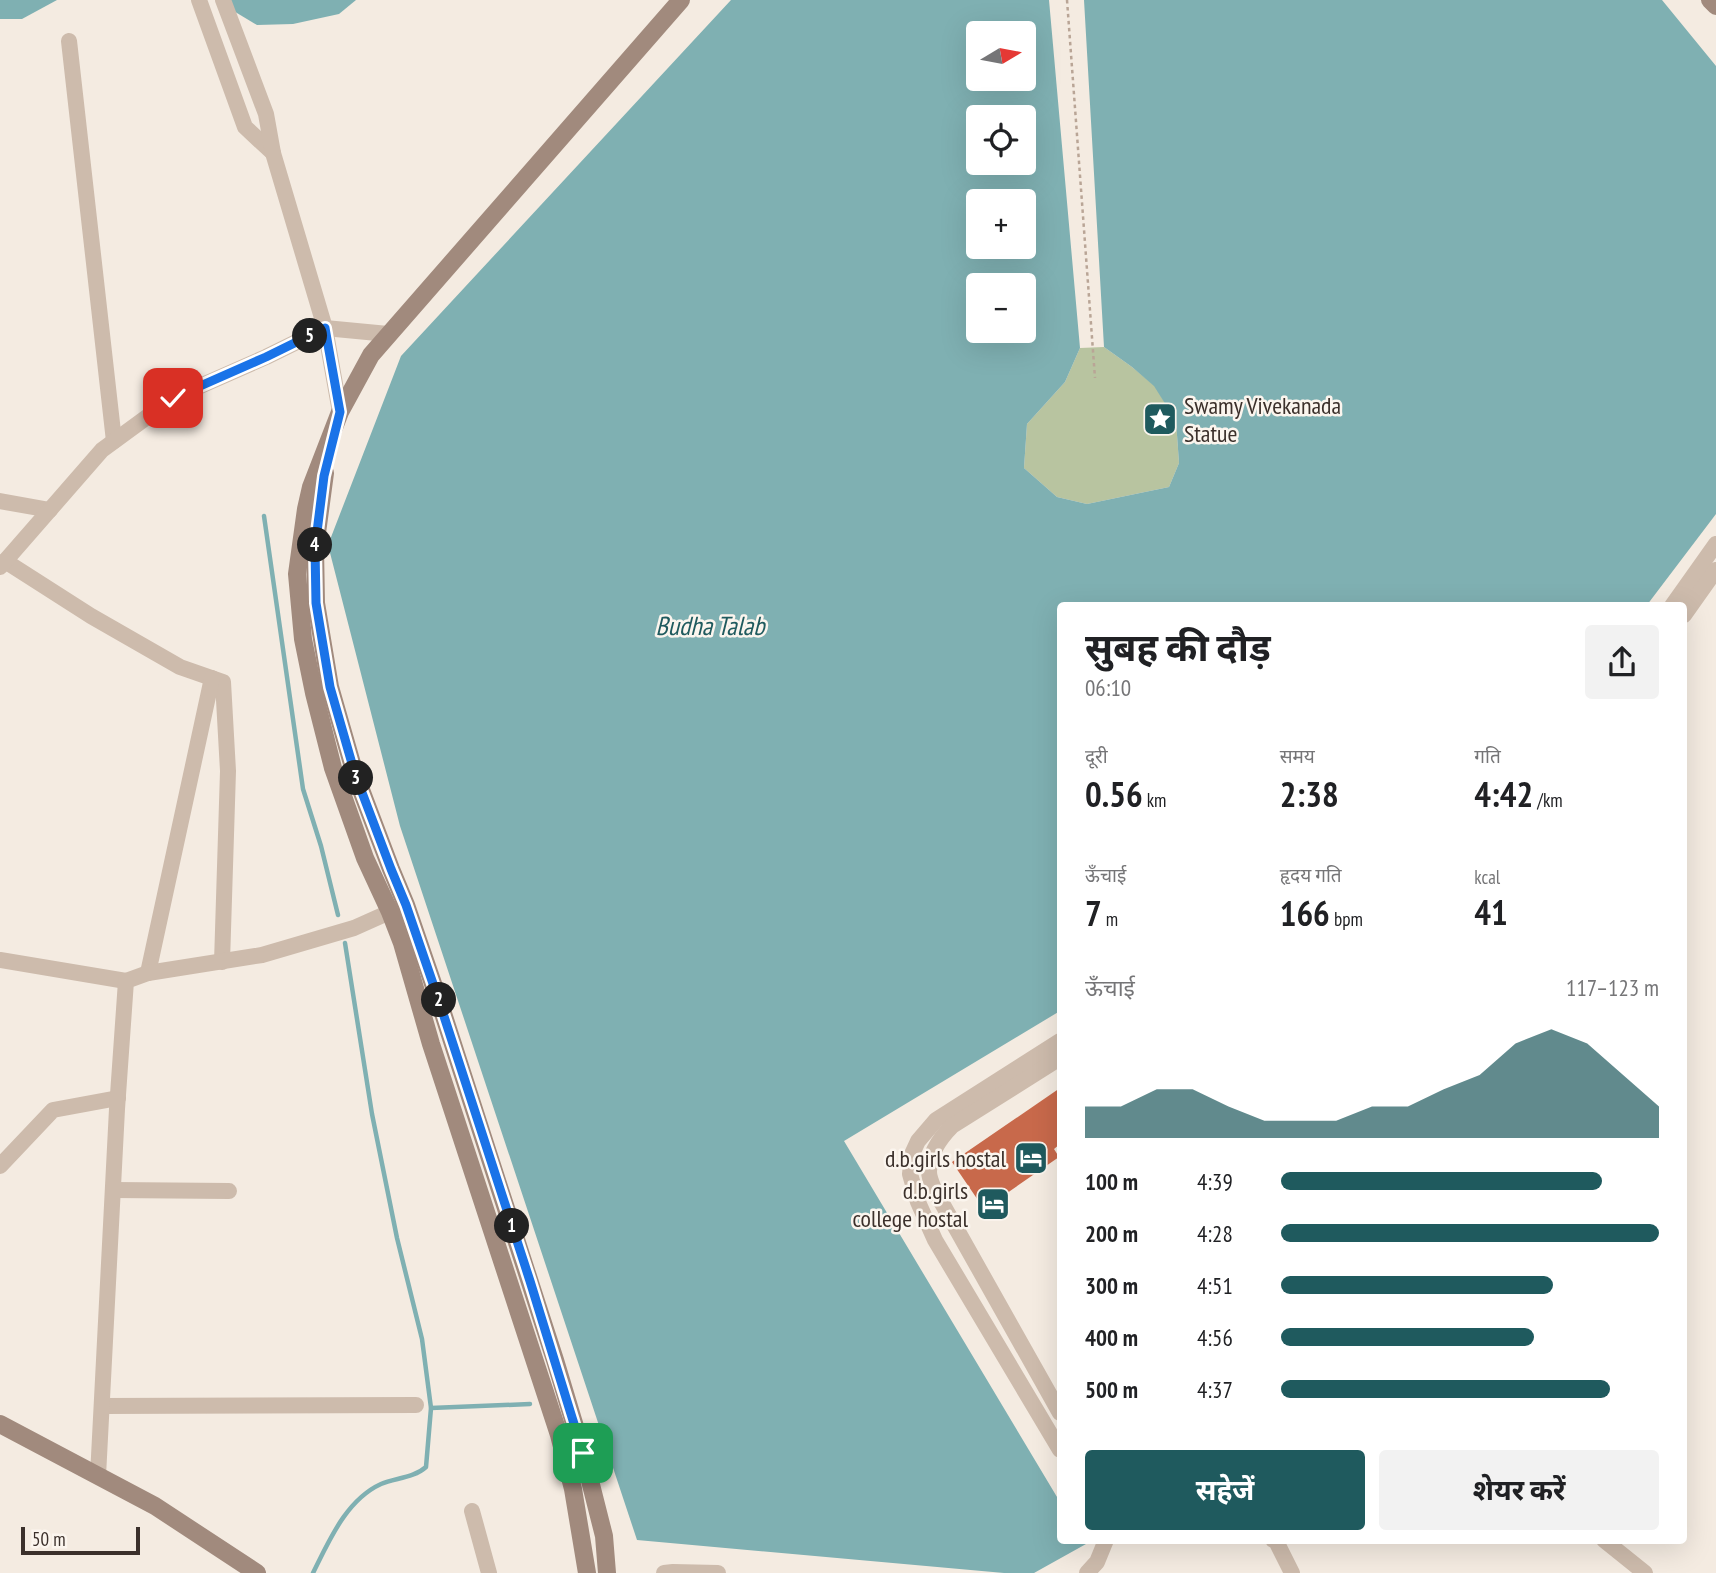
<!DOCTYPE html>
<html lang="hi">
<head>
<meta charset="utf-8">
<style>
	:root { --surface:#fff; --page:#f2f2f2; --text:#202124; --muted:#757577; --accent:#1f5a5e }
	body { margin:0; font-family:"PT Sans Narrow","Noto Sans Devanagari",sans-serif; background:var(--page); color:var(--text); height:100vh; display:flex; flex-direction:column; font-size:26px; white-space:nowrap }
	* { box-sizing:border-box; margin:0 }
	p { font-size:23px; color:var(--muted) }
	.icon { flex:none; width:38px; height:38px; fill:none; stroke:currentColor; stroke-width:2; stroke-linecap:round; stroke-linejoin:round }
	.map { position:relative; flex:1; overflow:hidden }
	.panel { position:absolute; left:1057px; top:602px; width:630px; height:942px; display:flex; flex-direction:column; background:var(--surface); border-radius:7px; box-shadow:0 7px 28px #0002 }
	.panel>* { flex:none }
	.needle { width:46px; rotate:80deg }
	.buttons { position:absolute; left:966px; top:21px; display:grid; gap:14px }
	.buttons a { display:grid; place-items:center; width:70px; height:70px; border-radius:7px; background:var(--surface); box-shadow:0 7px 28px #0002; font-size:35px }
	.scale { position:absolute; left:21px; bottom:18px; width:119px; box-sizing:border-box; padding-left:7px; border:4px solid #3b302b; border-top:0; font-size:19px; line-height:24px; white-space:nowrap; color:#3b302b; -webkit-text-stroke:5px #fbf5ee; paint-order:stroke }
	.pin { position:absolute; display:grid; place-items:center; width:60px; height:60px; color:#fff; margin:-30px; border-radius:14px; box-shadow:0 4px 10px #0006 }
	.km { position:absolute; width:35px; height:35px; margin:-18px; border-radius:50%; background:#222; color:#fff; font-size:19px; line-height:35px; text-align:center }
	.round { display:grid; place-items:center; flex:none; width:74px; height:74px; border-radius:7px; background:var(--page) }
	.overview { display:flex; align-items:center; justify-content:space-between; height:119px; padding:0 28px }
	h1 { font-size:38px; font-weight:700; line-height:52px }
	.metrics { display:grid; grid-template-columns:repeat(3,1fr); gap:10px; height:119px; padding:7px 28px }
	.metrics div { display:grid; align-content:center }
	.metrics b { font-size:35px; font-weight:700 }
	.metrics small { font-size:19px; font-weight:400 }
	.metrics p { font-size:19px }
	.chart { height:196px; padding:14px 28px }
	.chart p { display:flex; justify-content:space-between }
	.chart svg { width:100%; height:126px; margin-top:7px; fill:var(--accent); opacity:.7 }
	.primary-button { display:flex; gap:14px; margin-top:auto; padding:14px 28px }
	.primary-button a { flex:1; height:80px; border-radius:7px; background:var(--accent); color:#fff; font-size:28px; font-weight:700; line-height:80px; text-align:center }
	.primary-button a+a { background:var(--page); color:var(--text) }
	ul { padding:0 28px; list-style:none; font-size:23px }
	li { display:grid; grid-template-columns:112px 84px 1fr; align-items:center; height:52px }
	li i { height:18px; border-radius:9px; background:var(--accent) }
	.map>svg:first-child { display:block }
	.green { fill:#b8c4a0 }
	.water { fill:#7fb0b2; fill-rule:evenodd }
	.lines { fill:none; stroke-linecap:round; stroke-linejoin:round }
	.stream { stroke:#7fb0b2; stroke-width:4.5 }
	.building { fill:#c8694b }
	.path { stroke:#b9a596; stroke-width:2.5; stroke-dasharray:3.5 3.5; stroke-linecap:butt }
	.street { stroke:#cdbbac; stroke-width:16 }
	.secondary { stroke:#a18a7d; stroke-width:18 }
	.route-casing { stroke:#fff; stroke-width:14 }
	.route { stroke:#1a73e8; stroke-width:9 }
	.labels { text-anchor:middle; dominant-baseline:central; stroke-width:5; stroke-linejoin:round; paint-order:stroke }
	.poi-label { font-size:24px; fill:#3b302b; stroke:#fbf5ee; text-anchor:end }
	.water-label { font-size:26px; font-style:italic; fill:#1f5a5e; stroke:#fbf5ee }
</style>
</head>
<body>
<div class="map">
<svg width="1716" height="1573" viewBox="0 0 1716 1573">
	<rect width="100%" height="100%" fill="#f4ebe1"/>
	<path class="green" d="M1104,347l28,20 23,19 21,35 3,42 -10,24 -82,17 -30,-7 -33,-29 3,-44 38,-42 15,-34z"/>
	<g class="water">
		<path d="M0,0h57l-35,19h-22z"/>
		<path d="M230,0h126l-17,14 -46,10 -36,1 -25,-15z"/>
		<path d="M731,0h318l31,348 -15,34 -38,42 -3,44 33,29 30,7 82,-17 10,-24 -3,-42 -22,-35 -22,-19 -28,-20 -20,-347h578l54,66v448l-69,91 -587,1v405l-216,130 216,361v38h23l3,4 -52,29h-30l-367,-33 -237,-714 -72,-281 73,-189zM978,33h46v46h-46zM978,117h46v46h-46zM1024,201v46h-46v-46zM978,285h46v46h-46z"/>
	</g>
	<g class="lines">
		<g class="stream">
			<path d="M264,516l39,273 18,57 17,69"/>
			<path d="M431,1408l99,-4"/>
			<path d="M313,1573c16,-32 33,-73 68,-89 14,-6 33,-6 45,-17l5,-59 -9,-69 -25,-101 -25,-124 -27,-171"/>
		</g>
	</g>
	<path class="building" d="M1060,1088v56l-6,5 5,8 -75,52 -32,-47z"/>
	<g class="lines">
		<path class="path" d="M1067,0l28,378"/>
		<g class="street">
			<path d="M199,0l46,127 28,26"/>
			<path d="M223,0l43,114 7,39 52,175 15,84"/>
			<path d="M69,41l45,400"/>
			<path d="M0,501l50,9"/>
			<path d="M5,561l86,55 89,51 43,15 5,89 -6,191"/>
			<path d="M0,567l102,-117 71,-52 93,-41 59,-29 63,6"/>
			<path d="M1672,606l44,-62"/>
			<path d="M1684,615l32,-45"/>
			<path d="M0,960l126,21"/>
			<path d="M148,973l64,-295"/>
			<path d="M1060,1041l-124,79 -18,21 -6,13 -2,20 8,28 17,38 125,210"/>
			<path d="M1060,1058l-108,68c-12,12 -23,28 -23,46 0,5 3,12 5,17l126,224"/>
			<path d="M0,1166l53,-56 65,-12"/>
			<path d="M114,1190l115,1"/>
			<path d="M102,1406l314,-1"/>
			<path d="M98,1476l19,-367 9,-128 22,-8 114,-18 92,-27 47,-21"/>
			<path d="M472,1511l17,62"/>
			<path d="M1273,1540l3,1 16,32"/>
			<path d="M1604,1540l41,33"/>
			<path d="M664,1573l9,-1 45,1"/>
			<path d="M1087,1573l10,-11 9,-22"/>
		</g>
		<g class="secondary">
			<path d="M1710,0l6,6"/>
			<path d="M325,473l-10,75 1,55 14,84 25,87 36,95 15,36 34,99 115,356 28,93 21,83 3,37"/>
			<path d="M0,1424l155,82 102,67"/>
			<path d="M587,1573l-14,-84 -14,-54 -128,-391 -29,-101 -12,-31 -25,-54 -32,-90 -19,-75 -11,-54 -6,-65 9,-65 5,-22 29,-75 31,-57 310,-355"/>
		</g>
	</g>
	<g class="lines">
		<g class="route-casing">
			<path id="route" d="M173,398l93,-41 59,-29 15,84 -16,64 -9,72 1,55 14,84 25,87 36,95 15,36 34,99 90,277 53,172"/>
		</g>
		<use href="#route" class="route"/>
	</g>
	<defs>
		<g id="sight-square" transform="scale(1.75)"><rect x="-9" y="-9" width="18" height="18" rx="4" fill="#1f5a5e" stroke="#fbf5ee"/><path d="M0-6L1.8-2.2L6-1.7L2.9 1.2L3.7 5.4L0 3.3L-3.7 5.4L-2.9 1.2L-6-1.7L-1.8-2.2Z" fill="#fff"/></g>
		<g id="hotel-square" transform="scale(1.75)"><rect x="-9" y="-9" width="18" height="18" rx="4" fill="#1f5a5e" stroke="#fbf5ee"/><path d="M-6-4.5h1.5V1H6V5H4.5V3h-9V5H-6ZM-4 0a1.8 1.8 0 1 1 3.6 0ZM.5 0V-2.5h3Q6-2.5 6 0Z" fill="#fff"/></g>
	</defs>
	<g fill-rule="evenodd">
		<use href="#sight-square" x="1160" y="419"/>
		<use href="#hotel-square" x="1031" y="1158"/>
		<use href="#hotel-square" x="993" y="1204"/>
	</g>
	<g class="labels">
		<g class="poi-label">
			<text x="1184" y="405" text-anchor="start">Swamy Vivekanada<tspan x="1184" dy="28">Statue</tspan></text>
			<text x="1006" y="1158">d.b.girls hostal</text>
			<text x="968" y="1190">d.b.girls<tspan x="968" dy="28">college hostal</tspan></text>
		</g>
		<g class="water-label">
			<text x="710" y="625">Budha Talab</text>
		</g>
	</g>
</svg>
<div class="buttons">
<a><svg class="needle" viewBox="-14 -14 28 28"><path d="M0-13l5 13h-10z" fill="#e53935"/><path d="M0 13l5-13h-10z" fill="#757577"/></svg></a>
<a><svg class="icon" aria-label="locate" viewBox="0 0 24 24"><circle cx="12" cy="12" r="6"/><path d="M12 2v4M12 18v4M2 12h4M18 12h4"/></svg></a>
<a>+</a>
<a>−</a>
</div>
<div class="scale">50 m</div>
<div class="pin" style="left:583px;top:1453px;background:#1e9e55"><svg class="icon" aria-label="arrive" viewBox="0 0 24 24"><path d="M6 21V4h12l-3 4 3 4H6"/></svg></div>
<div class="pin" style="left:173px;top:398px;background:#d93025"><svg class="icon" aria-label="check" viewBox="0 0 24 24"><path d="M5 12l5 5 9-10"/></svg></div>
<b class="km" style="left:512px;top:1226px">1</b>
<b class="km" style="left:439px;top:1000px">2</b>
<b class="km" style="left:356px;top:778px">3</b>
<b class="km" style="left:315px;top:545px">4</b>
<b class="km" style="left:310px;top:336px">5</b>
<section class="panel">
<div class="overview"><div><h1>सुबह की दौड़</h1><p>06:10</p></div><a class="round"><svg class="icon" aria-label="share" viewBox="0 0 24 24"><path d="M12 15V3M7 8l5-5 5 5M5 13v7h14v-7"/></svg></a></div>
<div class="metrics">
<div><p>दूरी</p><b>0.56<small> km</small></b></div>
<div><p>समय</p><b>2:38</b></div>
<div><p>गति</p><b>4:42<small> /km</small></b></div>
</div>
<div class="metrics">
<div><p>ऊँचाई</p><b>7<small> m</small></b></div>
<div><p>हृदय गति</p><b>166<small> bpm</small></b></div>
<div><p>kcal</p><b>41</b></div>
</div>
<div class="chart"><p><span>ऊँचाई</span>117–123 m</p>
<svg viewBox="0 0 160 44" preserveAspectRatio="none"><path d="M0 44V33L10 33L20 27L30 27L40 33L50 38L60 38L70 38L80 33L90 33L100 27L110 22L120 11L130 6L140 11L150 22L160 33V44z"/></svg>
</div>
<ul>
<li><b>100 m</b>4:39<i style="width:85%"></i></li>
<li><b>200 m</b>4:28<i style="width:100%"></i></li>
<li><b>300 m</b>4:51<i style="width:72%"></i></li>
<li><b>400 m</b>4:56<i style="width:67%"></i></li>
<li><b>500 m</b>4:37<i style="width:87%"></i></li>
</ul>
<div class="primary-button"><a>सहेजें</a><a>शेयर करें</a></div>
</section>
</div>
</body>
</html>
